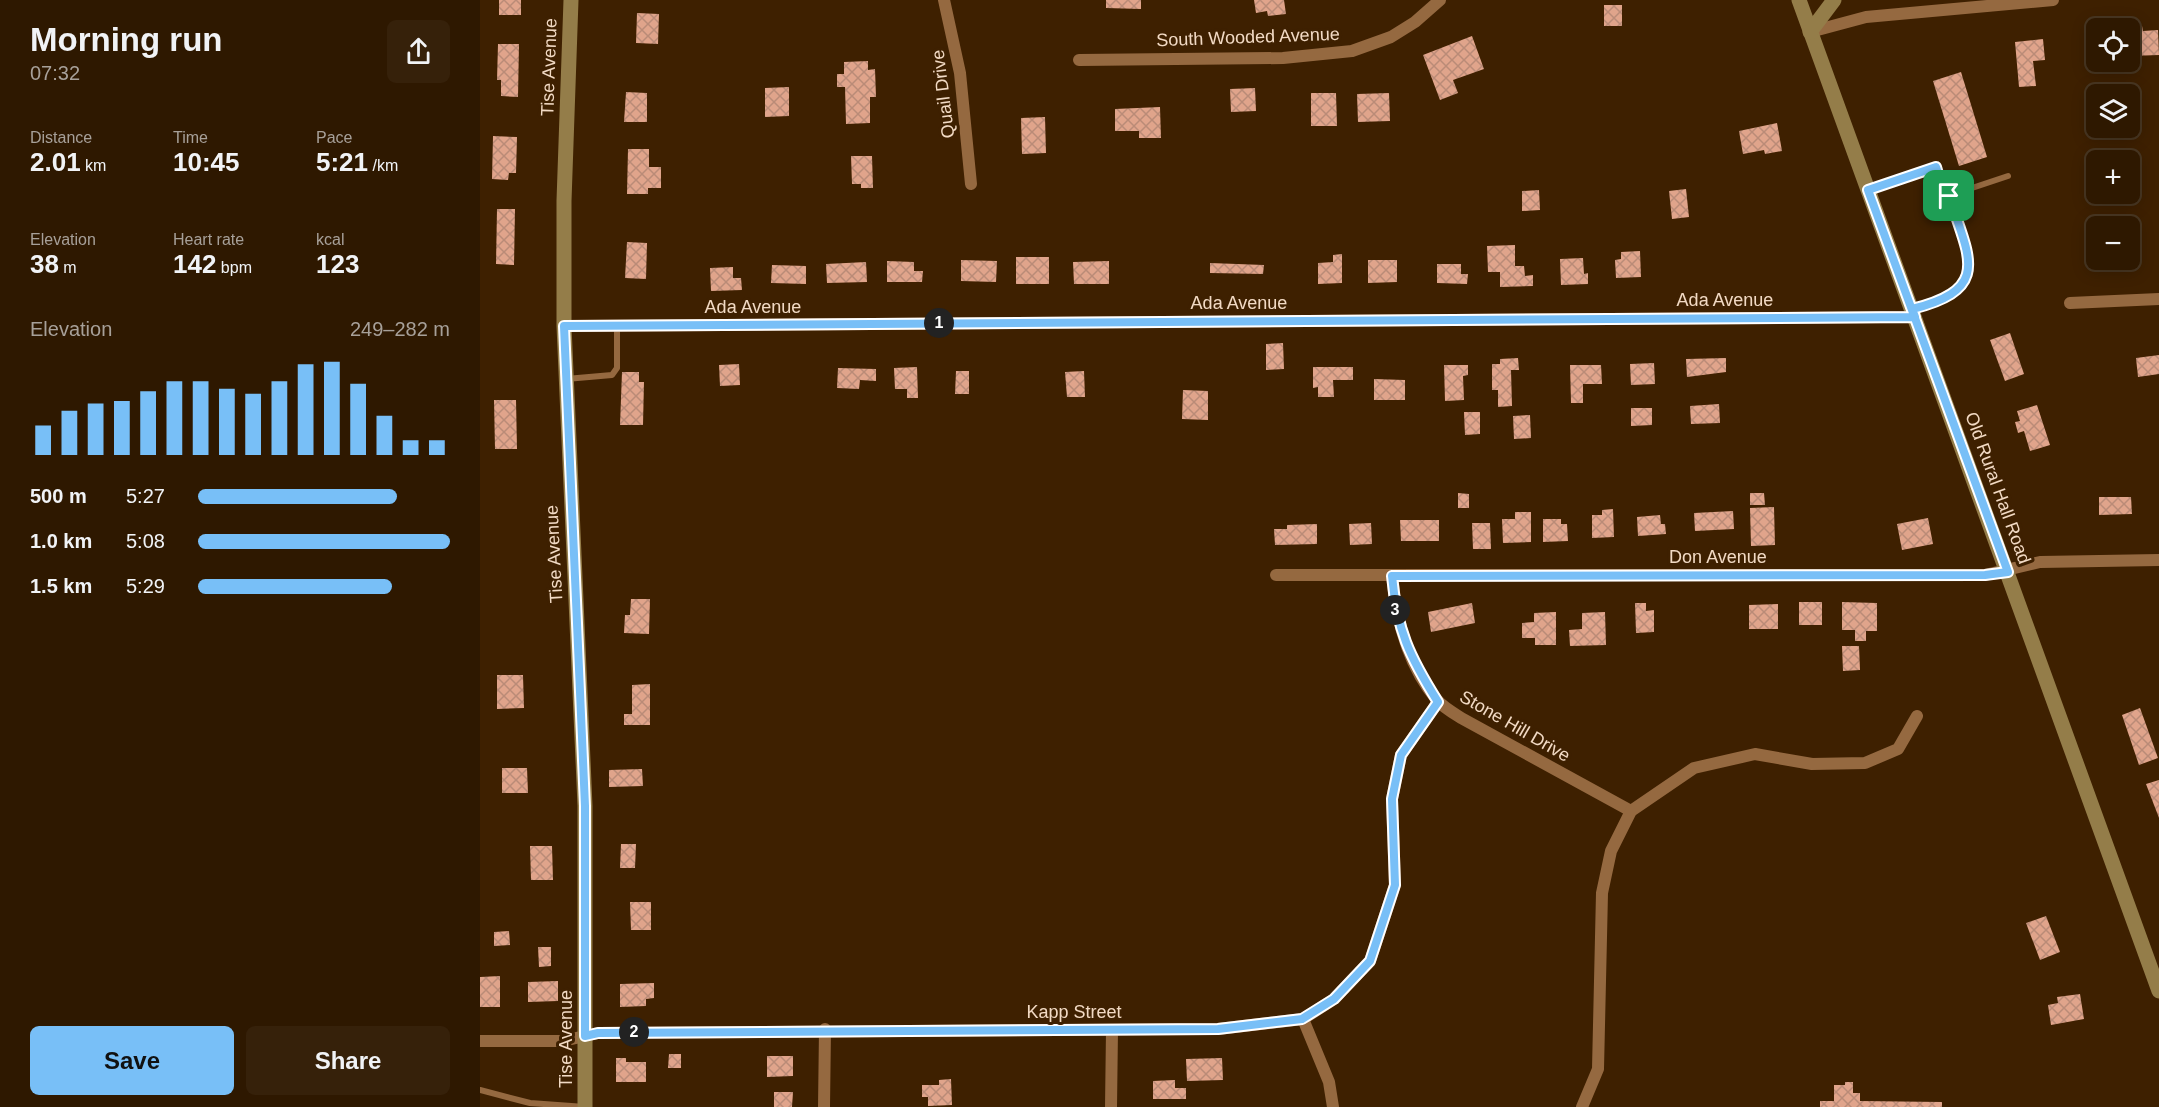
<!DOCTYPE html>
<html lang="en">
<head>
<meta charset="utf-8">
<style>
	:root { --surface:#2e1800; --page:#36210a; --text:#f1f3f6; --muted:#a7a099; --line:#493722; --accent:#78bff7 }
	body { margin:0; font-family:Helvetica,sans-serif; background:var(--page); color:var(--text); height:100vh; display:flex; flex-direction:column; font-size:22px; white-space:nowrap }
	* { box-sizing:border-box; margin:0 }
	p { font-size:20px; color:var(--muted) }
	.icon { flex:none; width:33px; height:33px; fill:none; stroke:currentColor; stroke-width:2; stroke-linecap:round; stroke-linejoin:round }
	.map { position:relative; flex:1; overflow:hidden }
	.panel { display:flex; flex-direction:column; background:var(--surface); width:480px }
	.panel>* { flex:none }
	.controls { position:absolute; left:1606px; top:18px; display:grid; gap:12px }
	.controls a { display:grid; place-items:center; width:54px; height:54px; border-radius:9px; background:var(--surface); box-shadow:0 3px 15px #0003,0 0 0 2px var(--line); font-size:30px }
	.pin { position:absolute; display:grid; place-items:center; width:51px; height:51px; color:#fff; margin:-26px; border-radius:12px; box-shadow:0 3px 9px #0006 }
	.km { position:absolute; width:30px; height:30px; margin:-15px; border-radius:50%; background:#222; color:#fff; font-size:16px; line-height:30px; text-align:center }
	.round { display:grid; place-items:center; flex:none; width:63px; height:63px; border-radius:9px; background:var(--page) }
	.head { display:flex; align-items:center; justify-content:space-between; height:102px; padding:0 30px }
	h1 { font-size:33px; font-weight:700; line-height:45px }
	.metrics { display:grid; grid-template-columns:repeat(3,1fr); gap:9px; height:102px; padding:6px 30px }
	.metrics div { display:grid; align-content:center }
	.metrics b { font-size:26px; font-weight:700 }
	.metrics small { font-size:16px; font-weight:400 }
	.metrics p { font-size:16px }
	.chart { height:168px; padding:12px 30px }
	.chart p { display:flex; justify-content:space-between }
	.chart svg { width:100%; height:108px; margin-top:6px; stroke:var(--accent); stroke-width:6 }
	.action { display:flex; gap:12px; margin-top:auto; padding:12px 30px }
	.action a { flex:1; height:69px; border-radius:9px; background:var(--accent); color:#111; font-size:24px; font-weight:700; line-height:69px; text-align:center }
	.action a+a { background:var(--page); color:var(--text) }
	ul { padding:0 30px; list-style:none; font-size:20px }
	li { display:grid; grid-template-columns:96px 72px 1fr; align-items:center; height:45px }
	li i { height:15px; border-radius:8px; background:var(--accent) }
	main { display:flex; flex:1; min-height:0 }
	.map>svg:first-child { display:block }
	.building { fill:url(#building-cross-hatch) }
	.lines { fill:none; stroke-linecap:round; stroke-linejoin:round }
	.lane { stroke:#956940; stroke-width:6 }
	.street { stroke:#956940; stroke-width:12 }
	.secondary { stroke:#947d49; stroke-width:15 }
	.route-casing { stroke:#fff; stroke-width:12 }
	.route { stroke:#78bff7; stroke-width:8 }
	.labels { text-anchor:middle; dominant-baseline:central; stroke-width:6; stroke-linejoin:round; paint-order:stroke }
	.street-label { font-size:18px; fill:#f2dac4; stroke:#3e2000 }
</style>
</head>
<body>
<main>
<section class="panel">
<div class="head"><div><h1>Morning run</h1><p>07:32</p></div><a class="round"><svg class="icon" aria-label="share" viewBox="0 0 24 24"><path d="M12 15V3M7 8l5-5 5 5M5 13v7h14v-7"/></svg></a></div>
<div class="metrics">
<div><p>Distance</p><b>2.01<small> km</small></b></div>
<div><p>Time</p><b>10:45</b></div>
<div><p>Pace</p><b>5:21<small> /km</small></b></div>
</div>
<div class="metrics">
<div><p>Elevation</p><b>38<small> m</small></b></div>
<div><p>Heart rate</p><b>142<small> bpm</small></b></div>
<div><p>kcal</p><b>123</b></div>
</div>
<div class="chart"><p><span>Elevation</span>249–282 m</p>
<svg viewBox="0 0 160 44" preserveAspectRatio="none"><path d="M5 44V32M15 44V26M25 44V23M35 44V22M45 44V18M55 44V14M65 44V14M75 44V17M85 44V19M95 44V14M105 44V7M115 44V6M125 44V15M135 44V28M145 44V38M155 44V38"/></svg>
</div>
<ul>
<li><b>500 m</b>5:27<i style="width:79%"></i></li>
<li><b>1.0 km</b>5:08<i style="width:100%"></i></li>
<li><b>1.5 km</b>5:29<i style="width:77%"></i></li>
</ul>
<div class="action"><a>Save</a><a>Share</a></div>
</section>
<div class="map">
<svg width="1679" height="1107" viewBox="0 0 1679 1107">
	<defs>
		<pattern id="building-cross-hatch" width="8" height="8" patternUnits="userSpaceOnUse" patternTransform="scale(1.5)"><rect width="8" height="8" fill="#e0a48b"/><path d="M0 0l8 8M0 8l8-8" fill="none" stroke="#ba8b77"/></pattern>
	</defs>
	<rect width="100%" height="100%" fill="#3e2000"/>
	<g class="building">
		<rect x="19" y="0" width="22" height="15"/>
		<path d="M626,0h35v9l-35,-1z"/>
		<path d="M774,0h30l2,14 -18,2 -1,-5 -11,2z"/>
		<rect x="1124" y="5" width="18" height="21"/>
		<path d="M157,13l22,1 -1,30 -22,-1z"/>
		<path d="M1653,26h9l1,5 15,-1 1,25 -29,1z"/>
		<path d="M992,36l12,33 -31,11 5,13 -18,7 -17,-45z"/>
		<path d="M1563,39l2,21 -12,1 3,25 -17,1 -4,-45z"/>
		<path d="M18,44h21l-1,53 -17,-1v-16h-4z"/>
		<path d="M388,61v9l7,-1 1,28h-6v26l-24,1 -1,-37h-8v-13h7v-12z"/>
		<path d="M1481,72l26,85 -28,9 -26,-85z"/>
		<path d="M309,87v29l-24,1v-29z"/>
		<path d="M775,88l1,23 -25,1 -1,-23z"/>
		<path d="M146,92l21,1v29h-23z"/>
		<path d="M831,93h25l1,33h-26z"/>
		<path d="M909,93l1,28 -32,1 -1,-28z"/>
		<path d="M680,107l1,31h-22v-7h-24v-22z"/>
		<path d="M565,117l1,36 -24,1 -1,-36z"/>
		<path d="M1297,123l5,28 -17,3 -1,-4 -21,4 -4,-23z"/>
		<path d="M13,136l24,1 -1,36h-7l-1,7 -16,-1z"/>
		<path d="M148,149h21v18h12v21h-13v6h-21z"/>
		<path d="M371,156h21l1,32h-12v-4h-9z"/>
		<path d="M1206,189l3,28 -17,2 -3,-28z"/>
		<path d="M1059,190l1,20 -18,1v-20z"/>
		<path d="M17,209h18l-1,56 -18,-1z"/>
		<path d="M147,242l20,1 -1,36 -21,-1z"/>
		<path d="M1035,245v21h9l1,10 8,-1v11l-33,1v-15h-12l-1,-26z"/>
		<path d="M1160,251l1,26 -25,1 -1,-18 6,-1v-7z"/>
		<path d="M862,254v29l-24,1v-21l15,-1v-7z"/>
		<rect x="536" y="257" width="33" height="27"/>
		<path d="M1103,258l1,16 4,-1v11l-27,1 -1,-26z"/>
		<path d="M481,260l36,1 -1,21 -35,-1z"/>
		<path d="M888,260h29v22l-29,1z"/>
		<path d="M407,261l27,1v9h9l-1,11h-35z"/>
		<path d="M629,261v23h-35l-1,-22z"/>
		<path d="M386,262l1,20 -40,1 -1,-19z"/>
		<path d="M730,263l54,2 -1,9 -53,-1z"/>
		<path d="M957,264h24v10h7l-1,10 -30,-1z"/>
		<path d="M292,265l34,1v18l-35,-1z"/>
		<path d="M253,267v11h8l1,12 -31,1 -1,-23z"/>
		<path d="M1530,333l14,41 -19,7 -15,-41z"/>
		<path d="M803,343l1,26 -18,1v-26z"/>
		<path d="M1679,355v19l-21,3 -2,-19z"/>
		<path d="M1038,358l1,12h-8l1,36 -14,1v-17h-6v-26h8v-5z"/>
		<path d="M1246,358v14l-39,5 -1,-18z"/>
		<path d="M1174,363l1,21 -24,1 -1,-21z"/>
		<path d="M259,364l1,21 -20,1 -1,-21z"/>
		<path d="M964,365h24v10l-5,1 1,24 -19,1z"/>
		<path d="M1090,365h31l1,19h-19v19h-12z"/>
		<path d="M437,367l1,31h-11v-9h-12l-1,-21z"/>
		<path d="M833,367h40v13h-20l1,17h-16v-10l-5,1z"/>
		<path d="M358,368l38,1v12l-16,-1 -1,9 -22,-1z"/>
		<path d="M476,371h13v23h-14z"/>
		<path d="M604,371l1,26h-18l-2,-25z"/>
		<path d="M142,372h17v10h5l-1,43h-23z"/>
		<path d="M894,379l31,1v20h-31z"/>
		<path d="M703,390l25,1v29l-26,-1z"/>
		<path d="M14,400h22l1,49h-22z"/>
		<path d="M1239,404l1,19 -29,1 -1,-18z"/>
		<path d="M1557,405l13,40 -20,6 -6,-20 -6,2 -3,-11 5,-1 -3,-10z"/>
		<path d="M1151,408h21v17l-21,1z"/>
		<path d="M984,412h16v22l-15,1z"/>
		<path d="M1050,415l1,23 -17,1 -1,-23z"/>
		<path d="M978,493l11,1v14h-11z"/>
		<path d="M1270,493h14l1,12h-15z"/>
		<path d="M1619,497h32l1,17 -33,1z"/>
		<path d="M1294,507l1,38 -24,1 -1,-38z"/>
		<path d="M1133,509l1,28 -22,1v-23h10v-5z"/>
		<path d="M1253,511l1,18 -39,2 -1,-18z"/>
		<path d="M1035,512h16v30l-28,1 -1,-24h13z"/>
		<path d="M1180,515l1,9h4l1,10 -28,2 -1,-19z"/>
		<path d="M1448,518l5,26 -31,6 -5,-26z"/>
		<path d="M1063,519h18v5h6l1,17 -25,1z"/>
		<path d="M920,520h39v21h-38z"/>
		<path d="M891,523l1,21 -22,1 -1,-21z"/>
		<path d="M992,523h18l1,26h-18z"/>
		<path d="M837,524v20l-42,1 -1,-16h13v-4z"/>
		<path d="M151,599h19l-1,35 -25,-1 1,-18h5z"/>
		<rect x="1319" y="602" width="23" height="23"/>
		<path d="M1362,602l35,1v28h-11v10h-11v-11h-13z"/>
		<path d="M992,603l3,20 -44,9 -3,-20z"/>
		<path d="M1155,603h11v8l8,-1v22l-18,1z"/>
		<path d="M1298,604v25h-29v-24z"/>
		<path d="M1076,612v33h-21v-7h-13v-15l12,-1v-9z"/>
		<path d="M1125,612l1,33 -36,1 -1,-16 13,-1v-16z"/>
		<path d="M1362,646h17l1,24 -17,1z"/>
		<path d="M17,675h26l1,33 -27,1z"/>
		<path d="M170,684v41h-26v-11h8v-29z"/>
		<path d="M1660,708l18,50 -19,7 -17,-50z"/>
		<path d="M22,768h25l1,25h-26z"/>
		<path d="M162,769l1,17 -34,1v-17z"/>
		<path d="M1679,780v38l-13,-34z"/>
		<path d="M141,844h15l-1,24h-15z"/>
		<path d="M50,846h22l1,34h-22z"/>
		<path d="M150,902h21v28h-20z"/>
		<path d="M1566,916l14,36 -20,8 -14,-37z"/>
		<path d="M29,931l1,14 -16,1v-14z"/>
		<path d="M58,947h13v19l-12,1z"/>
		<path d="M20,976v31h-20v-30z"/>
		<path d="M78,981v20l-30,1v-20z"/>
		<path d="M174,983v15l-8,1v7l-26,1v-23z"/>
		<path d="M1600,994l4,25 -33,6 -3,-20 10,-2 -1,-6z"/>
		<path d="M189,1054h12v14h-13z"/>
		<path d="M287,1056h26v20l-26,1z"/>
		<path d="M136,1058h10v4h20v20h-30z"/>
		<path d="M742,1058l1,22 -36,1 -1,-22z"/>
		<path d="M471,1079l1,26 -24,1v-9h-6v-12h17v-5z"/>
		<path d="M695,1080v8h11v11h-33v-18z"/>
		<path d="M1365,1082h8v11h7v8l82,1v5h-122v-6h14v-16h11z"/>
		<path d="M294,1092h19l-1,15h-18z"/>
	</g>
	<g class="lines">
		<g class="lane">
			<path d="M1389,190l67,-23 9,30 63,-21"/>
			<path d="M1432,309c80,-20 57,-52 37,-113"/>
			<path d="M86,379l46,-4 5,-7v-42"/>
			<path d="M0,1090l50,13 55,4"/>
		</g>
		<g class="street">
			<path d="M464,0l16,73 11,111"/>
			<path d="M1330,32l56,-15 187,-17"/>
			<path d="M599,60l204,-2 69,-7 39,-14 24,-15 25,-22"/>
			<path d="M1590,303l89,-4"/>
			<path d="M84,326l1351,-9"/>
			<path d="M796,575h709l55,-13 119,-2"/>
			<path d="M912,575c4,44 16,91 45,125 7,8 18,14 26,19l168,92"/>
			<path d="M823,1019l26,63 4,25"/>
			<path d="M0,1041h83l35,-8 620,-4 85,-10 31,-20 36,-38 25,-76 -3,-86 9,-44 37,-53"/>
			<path d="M344,1107l1,-78"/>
			<path d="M631,1107l1,-77"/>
			<path d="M1102,1107l16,-38 4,-176 9,-42 20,-40 63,-43 61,-14 57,10 53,-1 33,-14 19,-33"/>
		</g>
		<g class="secondary">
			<path d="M91,0l-7,201v125l21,480v301"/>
			<path d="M1319,0l360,991"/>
			<path d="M1330,32l24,-32"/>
		</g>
	</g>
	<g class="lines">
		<g class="route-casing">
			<path id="route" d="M1469,196c20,62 43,93 -37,113l3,8 -1351,9 21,480v230l13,-3 620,-4 84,-10 32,-20 36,-38 25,-76 -3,-86 9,-44 37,-53c-29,-46 -41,-72 -46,-126l593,-1 23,-3c-46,-128 -93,-255 -140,-382l68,-23 9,30 4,-1"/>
		</g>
		<use href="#route" class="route"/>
	</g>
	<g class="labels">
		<g class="street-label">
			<text transform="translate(768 37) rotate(-2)">South Wooded Avenue</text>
			<text transform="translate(69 67) rotate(-88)">Tise Avenue</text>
			<text transform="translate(463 94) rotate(-97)">Quail Drive</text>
			<text x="1245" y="300">Ada Avenue</text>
			<text x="759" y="303">Ada Avenue</text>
			<text x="273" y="307">Ada Avenue</text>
			<text transform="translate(1518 488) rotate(70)">Old Rural Hall Road</text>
			<text transform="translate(74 554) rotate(-93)">Tise Avenue</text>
			<text x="1238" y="557">Don Avenue</text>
			<text transform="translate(1035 726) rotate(30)">Stone Hill Drive</text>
			<text x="594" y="1012">Kapp Street</text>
			<text transform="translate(86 1039) rotate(-90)">Tise Avenue</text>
		</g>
	</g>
</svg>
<div class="controls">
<a><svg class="icon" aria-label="locate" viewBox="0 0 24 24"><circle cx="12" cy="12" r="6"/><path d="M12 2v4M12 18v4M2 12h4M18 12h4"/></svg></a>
<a><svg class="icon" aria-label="layers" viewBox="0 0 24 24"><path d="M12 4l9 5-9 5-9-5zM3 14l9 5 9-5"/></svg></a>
<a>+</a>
<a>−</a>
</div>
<div class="pin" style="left:1469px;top:196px;background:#1e9e55"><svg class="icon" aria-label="arrive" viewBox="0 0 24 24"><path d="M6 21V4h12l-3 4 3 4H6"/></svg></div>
<b class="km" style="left:459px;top:323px">1</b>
<b class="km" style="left:154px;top:1032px">2</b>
<b class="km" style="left:915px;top:610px">3</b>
</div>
</main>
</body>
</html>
